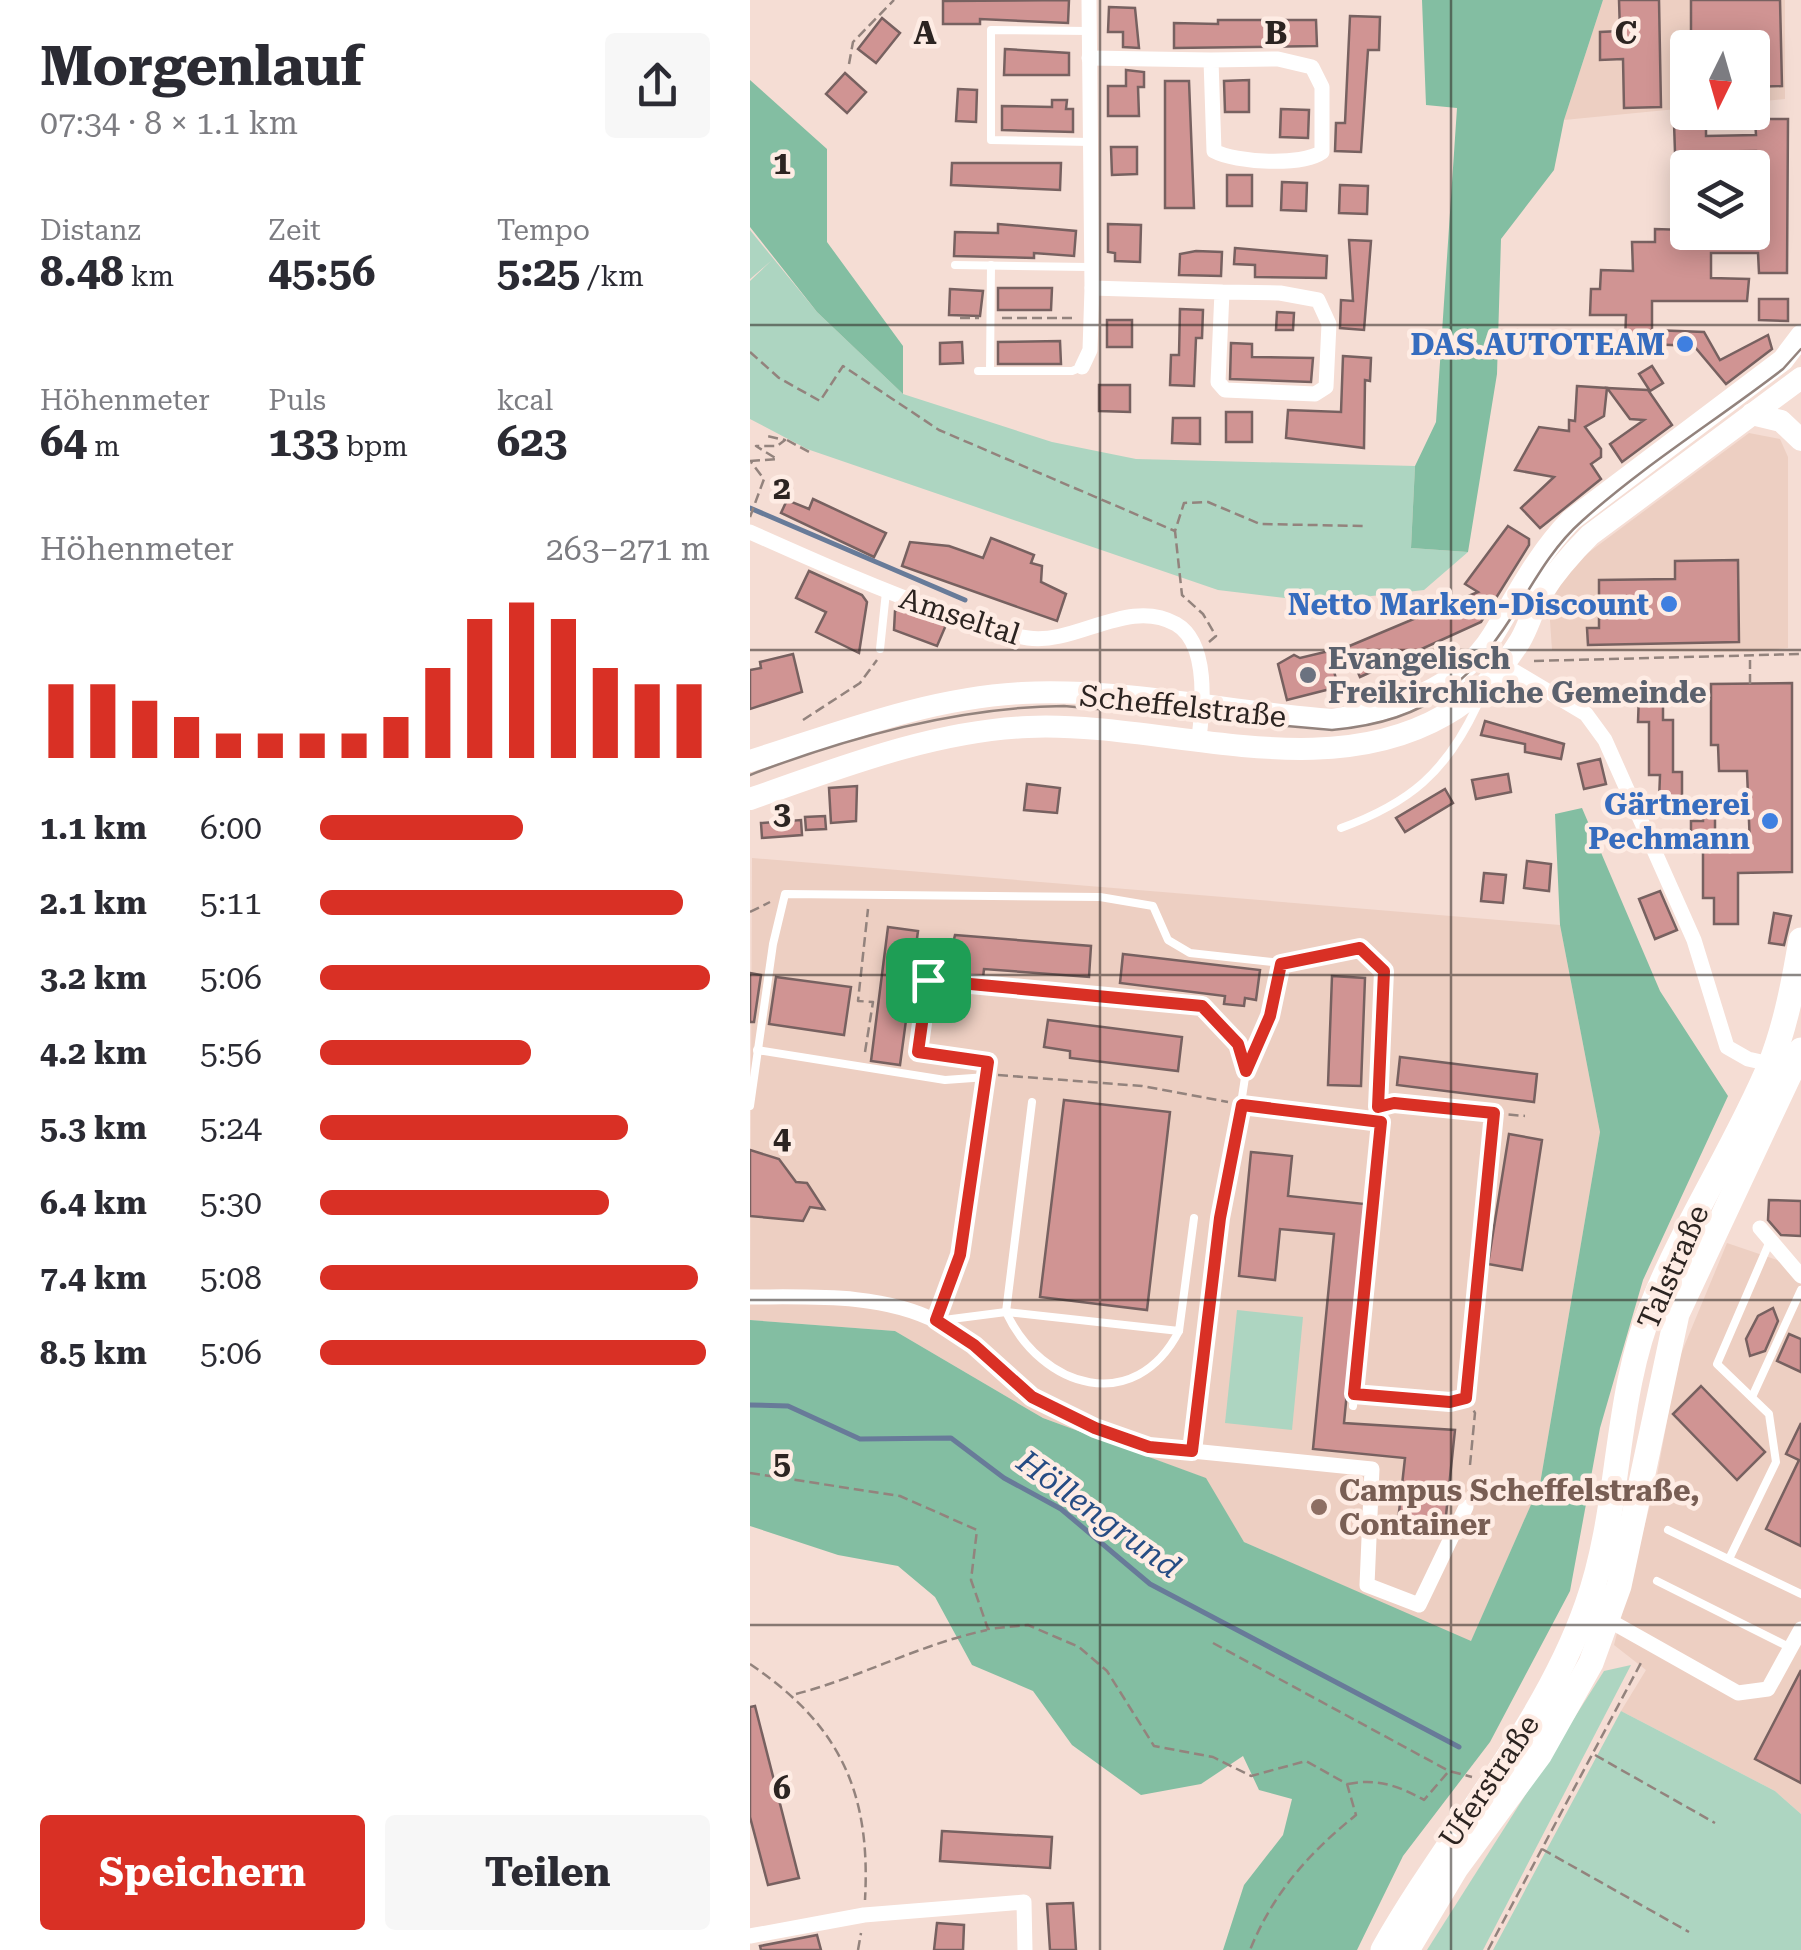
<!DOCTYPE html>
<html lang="de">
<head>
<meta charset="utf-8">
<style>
	:root { --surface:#fff; --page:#f7f7f7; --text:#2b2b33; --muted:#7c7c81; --accent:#d93025 }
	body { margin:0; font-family:"Roboto Serif",serif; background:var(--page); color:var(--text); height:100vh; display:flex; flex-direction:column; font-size:38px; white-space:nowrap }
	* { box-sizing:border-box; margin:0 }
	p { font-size:32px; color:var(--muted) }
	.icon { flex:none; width:55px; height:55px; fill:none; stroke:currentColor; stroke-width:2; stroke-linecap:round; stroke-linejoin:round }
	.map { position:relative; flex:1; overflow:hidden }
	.sheet { display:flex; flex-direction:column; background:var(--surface); width:750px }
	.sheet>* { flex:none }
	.needle { width:65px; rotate:185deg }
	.buttons { position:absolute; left:920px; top:30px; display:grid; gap:20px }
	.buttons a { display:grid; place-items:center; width:100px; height:100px; border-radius:10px; background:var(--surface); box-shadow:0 5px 25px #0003; font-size:50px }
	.pin { position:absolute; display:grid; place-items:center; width:85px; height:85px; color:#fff; margin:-42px; border-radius:20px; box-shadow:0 5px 15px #0006 }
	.round { display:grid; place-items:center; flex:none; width:105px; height:105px; border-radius:10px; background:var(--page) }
	.headline { display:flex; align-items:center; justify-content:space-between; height:170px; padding:0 40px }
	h1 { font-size:55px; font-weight:700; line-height:75px }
	.metrics { display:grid; grid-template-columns:repeat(3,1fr); gap:15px; height:170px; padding:10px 40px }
	.metrics div { display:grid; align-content:center }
	.metrics b { font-size:42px; font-weight:700 }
	.metrics small { font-size:28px; font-weight:400 }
	.metrics p { font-size:28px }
	.chart { height:280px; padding:20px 40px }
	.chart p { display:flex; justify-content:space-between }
	.chart svg { width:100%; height:180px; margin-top:10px; stroke:var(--accent); stroke-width:6 }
	.action { display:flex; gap:20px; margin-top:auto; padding:20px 40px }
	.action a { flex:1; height:115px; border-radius:10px; background:var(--accent); color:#fff; font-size:40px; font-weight:700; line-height:115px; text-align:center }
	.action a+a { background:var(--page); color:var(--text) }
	ul { padding:0 40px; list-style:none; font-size:32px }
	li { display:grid; grid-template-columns:160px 120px 1fr; align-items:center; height:75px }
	li i { height:25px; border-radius:12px; background:var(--accent) }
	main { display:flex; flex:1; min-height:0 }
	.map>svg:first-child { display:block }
	.built { fill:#edcfc2 }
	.green { fill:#add5c1 }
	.forest { fill:#83bea2 }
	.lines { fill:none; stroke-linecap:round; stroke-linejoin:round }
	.stream { stroke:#687b99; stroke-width:5 }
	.building { fill:#d09493; stroke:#776160; stroke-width:2.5 }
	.path { stroke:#93837d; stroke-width:2.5; stroke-dasharray:10 5; stroke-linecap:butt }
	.lane { stroke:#fff; stroke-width:8 }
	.street { stroke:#fff; stroke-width:15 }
	.secondary { stroke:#fff; stroke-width:22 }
	.primary { stroke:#fff; stroke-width:25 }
	.tram { stroke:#93837d; stroke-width:2.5 }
	.route-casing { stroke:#fff; stroke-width:20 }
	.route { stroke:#d93025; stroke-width:12 }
	.grid { fill:none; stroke:#2c2421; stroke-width:2.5; stroke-opacity:0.55 }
	.shop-dot { fill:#3f7fe0; stroke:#feece4; stroke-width:4 }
	.worship-dot { fill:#6b7280; stroke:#feece4; stroke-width:4 }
	.education-dot { fill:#8d6e63; stroke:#feece4; stroke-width:4 }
	.labels { text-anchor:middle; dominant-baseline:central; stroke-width:9; stroke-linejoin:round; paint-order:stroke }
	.shop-label { font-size:30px; font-weight:bold; fill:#366cbe; stroke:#feece4; text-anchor:end }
	.street-label { font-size:30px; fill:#2c2421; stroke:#feece4 }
	.worship-label { font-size:30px; font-weight:bold; fill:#5b616d; stroke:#feece4; text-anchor:start }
	.education-label { font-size:30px; font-weight:bold; fill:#785e54; stroke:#feece4; text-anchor:start }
	.water-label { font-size:32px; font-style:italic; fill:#264c84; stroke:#feece4 }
	.grid-label { font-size:32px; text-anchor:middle; font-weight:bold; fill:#2c2421; stroke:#feece4; stroke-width:9; stroke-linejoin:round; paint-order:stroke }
</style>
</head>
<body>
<main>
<section class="sheet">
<div class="headline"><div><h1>Morgenlauf</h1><p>07:34 · 8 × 1.1 km</p></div><a class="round"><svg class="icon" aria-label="share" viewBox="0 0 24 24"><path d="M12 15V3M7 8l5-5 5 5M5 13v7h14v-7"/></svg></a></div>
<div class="metrics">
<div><p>Distanz</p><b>8.48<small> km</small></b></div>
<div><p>Zeit</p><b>45:56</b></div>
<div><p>Tempo</p><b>5:25<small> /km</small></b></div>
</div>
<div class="metrics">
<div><p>Höhenmeter</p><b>64<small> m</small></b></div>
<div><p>Puls</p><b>133<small> bpm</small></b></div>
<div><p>kcal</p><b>623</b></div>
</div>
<div class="chart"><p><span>Höhenmeter</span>263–271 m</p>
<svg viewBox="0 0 160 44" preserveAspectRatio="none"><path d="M5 44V26M15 44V26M25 44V30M35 44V34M45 44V38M55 44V38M65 44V38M75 44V38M85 44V34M95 44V22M105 44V10M115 44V6M125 44V10M135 44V22M145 44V26M155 44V26"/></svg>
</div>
<ul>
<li><b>1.1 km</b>6:00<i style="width:52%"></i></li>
<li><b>2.1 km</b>5:11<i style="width:93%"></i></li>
<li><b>3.2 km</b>5:06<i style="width:100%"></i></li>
<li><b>4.2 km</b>5:56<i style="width:54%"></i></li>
<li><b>5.3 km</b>5:24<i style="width:79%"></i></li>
<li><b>6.4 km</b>5:30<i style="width:74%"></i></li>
<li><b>7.4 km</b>5:08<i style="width:97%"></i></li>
<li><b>8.5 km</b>5:06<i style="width:99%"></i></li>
</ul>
<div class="action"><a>Speichern</a><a>Teilen</a></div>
</section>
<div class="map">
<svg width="1051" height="1950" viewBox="0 0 1051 1950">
	<rect width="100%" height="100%" fill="#f5ddd4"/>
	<g class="built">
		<path d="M853,0h182v99l-32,3 -1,-54h-64l-1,60 -123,12z"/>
		<path d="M999,433l31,6 8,18v191l-36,4 -200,-2 -3,-44 20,-39z"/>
		<path d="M2,858l808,67 40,207 -60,352 -69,158 -227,-100 -39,-64 -162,-60 -148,-87 -145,-11z"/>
		<path d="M977,1243l74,25v546l-26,-23 -154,-80 25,-41 -32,-25 42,-164 22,-120z"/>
	</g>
	<g class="green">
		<path d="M0,230l67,82 86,82 149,48 84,17 279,7 -4,82 57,4 -44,38 -105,12 -101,-12 -411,-141 -57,-30v-138l22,-21 -22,19z"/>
		<path d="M487,1310l66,7 -11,113 -67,-7z"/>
		<path d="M881,1665l-148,285h-56l177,-279z"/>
		<path d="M871,1711l154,80 26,23v136h-308z"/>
	</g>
	<g class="forest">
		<path d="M672,0h181l-39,120 -10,50 -53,69 -4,135 -29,178 -57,-4 4,-82 21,-44 21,-314 -31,-3z"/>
		<path d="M0,80l77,69v93l76,104v48l-86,-82 -67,-85z"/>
		<path d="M832,808l78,183 68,105 -85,184 -43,148 -30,163 -80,151 -87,114 -46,94h-134l21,-65 39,-50 9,-36 -33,-9 -16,-34 -42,28 -60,11 -69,-50 -39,-54 -61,-26 -37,-68 -37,-31 -60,-11 -88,-29v-206l145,11 148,87 163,60 38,64 227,99 69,-157 60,-352 -40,-207 -5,-111z"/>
	</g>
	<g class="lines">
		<g class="stream">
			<path d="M0,508l215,92"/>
			<path d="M0,1405l38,1 72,33 91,-1 53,40 57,31 89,75 309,163"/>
		</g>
	</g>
	<g class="building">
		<path d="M319,0l-1,23 -88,-4v5h-37v-23z"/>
		<path d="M869,0h40l2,107 -37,1 -1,-49 -23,1v-28l20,-1z"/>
		<path d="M941,0h89l2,86 -30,1v-39h-61z"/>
		<path d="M359,7l26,1 4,40 -16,-1v-15h-15z"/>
		<path d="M600,16l30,1 -1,33h-11l-7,102 -26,-1 1,-28h9z"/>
		<path d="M132,18l18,15 -24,30 -18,-14z"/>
		<path d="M468,20h98l1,26 -143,2v-25l44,1z"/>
		<path d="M255,49l64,4v22h-65z"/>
		<path d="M376,70l18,2v15h-6l1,29h-31v-30h18z"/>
		<path d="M95,73l21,19 -19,21 -21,-19z"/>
		<path d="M499,80v32h-24l-1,-31z"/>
		<path d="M415,81h24l5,127h-29z"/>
		<path d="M208,89l19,1 -1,32 -20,-1z"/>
		<path d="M302,100h15l-1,9h7v23l-71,-2v-24l50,1z"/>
		<path d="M531,109l28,1 -1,28 -28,-1z"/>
		<path d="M1005,119h33l-1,154h-28l-1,-20h-47v25l38,1 -2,22h-95v29l52,2 16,28 48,-25 4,14 -46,35 -32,-38 -69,-3 1,-28h-36l1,-26h9l1,-19 32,1 -1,-29h23v-13l97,3v-7h9l-5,-74 -81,1 -1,-29 32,-1v14l50,-1z"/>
		<path d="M361,147h26v27l-25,1z"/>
		<path d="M202,163h109l-1,27 -109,-5z"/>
		<rect x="477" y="175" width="25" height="31"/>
		<path d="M532,182l25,1 -1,28 -25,-1z"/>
		<path d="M590,185l28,1 -1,28 -28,-1z"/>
		<path d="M248,224l78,7 -2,25 -40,-3v5l-80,-2 1,-24 43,1z"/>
		<path d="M358,224l33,1 -1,37 -25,-1v-8l-7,-1z"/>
		<path d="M599,240l22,1 -7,89 -24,-2 1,-28 12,1z"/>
		<path d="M485,248l92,8 -1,22 -71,-1v-12l-21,-1z"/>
		<path d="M446,251l26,1 -1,24 -42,-1 1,-21z"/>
		<path d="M248,288h54l-1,22h-53z"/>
		<path d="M200,289l33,2 -3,25 -31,-1z"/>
		<path d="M1009,299h29v22l-29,-1z"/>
		<path d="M430,309l23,1 -1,28h-6l-2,48 -24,-1 1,-30h8z"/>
		<path d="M527,312l17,1 -1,17h-17z"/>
		<rect x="357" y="320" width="25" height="27"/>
		<path d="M310,341l1,23h-63v-22z"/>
		<path d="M212,342l1,21 -23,1v-21z"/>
		<path d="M481,343l21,1v13l61,1 -2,24 -81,-3z"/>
		<path d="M593,356l28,2 -1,23 -5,-1 -1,68 -78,-10 2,-28 53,2z"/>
		<path d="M902,366l11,17 -13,8 -11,-17z"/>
		<path d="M349,385h31v27l-31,-1z"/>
		<path d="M827,386l30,2 -3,28 -19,11 16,22v8l-10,7 10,15 -61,49 -19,-20 33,-31 -39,-7 24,-43 30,4v-11l6,1z"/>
		<path d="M857,388l41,2 24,35 -50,37 -12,-18 34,-24 -14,-1z"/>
		<rect x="476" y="412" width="26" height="30"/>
		<path d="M423,418h27v26l-28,-1z"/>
		<path d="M63,499l73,34 -12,24 -93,-44 6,-13 22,9z"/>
		<path d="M758,526l21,13v6l-48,77 -121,55 -13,-30 131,-55 -13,-8z"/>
		<path d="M241,538l43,17 -3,8 11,3 -1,16 25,12 -9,27 -155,-55 8,-24 39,4 34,12z"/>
		<path d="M988,560l1,82 -151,3 -1,-17h12v-48l76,-1v-18z"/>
		<path d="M59,571l53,24 5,7 -8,51 -43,-21 10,-20 -30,-14z"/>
		<path d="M151,608l45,17 -9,21 -43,-16 1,-19z"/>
		<path d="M579,651l9,36 -51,13 -9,-36 16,-9 6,3z"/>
		<path d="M43,654l9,38 -52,17v-39l11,-2 -1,-6z"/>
		<path d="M1042,683v189l-54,1v51h-24v-26h-11v-53h-12v-24h12v-12h12v36l35,1 -3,-75h-28l-1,-26h-7v-61z"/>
		<path d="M889,694h24v26h10v52h9v29h-23l1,-26h-11v-53h-11z"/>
		<path d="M735,721l79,23 -3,15 -36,-7v-8l-44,-9z"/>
		<path d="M850,759l6,25 -22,5 -6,-25z"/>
		<path d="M758,774l3,18 -35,7 -4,-19z"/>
		<path d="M277,784l33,4 -3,25 -33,-3z"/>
		<path d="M107,786l-1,35 -25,2 -2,-35z"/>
		<path d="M695,789l8,14 -48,29 -9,-14z"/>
		<path d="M75,816l1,13 -20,1 -1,-13z"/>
		<path d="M51,820l1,15 -40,3 -1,-15z"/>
		<path d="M777,861l24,3 -2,27 -25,-3z"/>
		<path d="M734,873l22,2 -3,28 -22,-2z"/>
		<path d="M910,891l17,39 -22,9 -16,-40z"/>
		<path d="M1024,913l17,3 -7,29 -15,-2z"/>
		<path d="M138,927l30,4 -18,134 -29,-4z"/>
		<path d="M205,935l136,11 -2,31 -105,-8 -1,9 -22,-2 1,-9 -9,-1 1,-6h-5z"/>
		<path d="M373,954l137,16 -4,30 -11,-2 -1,8 -20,-2 1,-8 -105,-13z"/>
		<path d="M0,973l11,2 -7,47h-4z"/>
		<path d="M582,976l33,2 -4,108 -33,-1z"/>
		<path d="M26,977l75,10 -7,48 -75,-11z"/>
		<path d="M298,1020l134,17 -4,34 -108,-13v-7l-26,-4z"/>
		<path d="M650,1057l137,17 -3,28 -137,-17z"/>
		<path d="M314,1100l106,12 -23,198 -107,-13z"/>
		<path d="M759,1134l33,6 -20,130 -34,-6z"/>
		<path d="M0,1150l29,9 17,23 11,1 17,26 -14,-2 -7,14 -53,-5z"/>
		<path d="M501,1152l41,4 -4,40 77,8 -21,219 111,7 -10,95 -47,-4 7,-63 -92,-9 21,-215 -54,-5 -5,51 -36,-4z"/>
		<path d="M1019,1200l32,1v35l-20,-1 -13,-15z"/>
		<path d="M1023,1308l5,13 -13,30 -15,5 -4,-17 12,-23z"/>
		<path d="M1039,1334l12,5v33l-24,-11z"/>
		<path d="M951,1386l64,66 -28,28 -64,-66z"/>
		<path d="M1051,1423v123l-35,-17 33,-69 -13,-6z"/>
		<path d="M1051,1670v113l-46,-24z"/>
		<path d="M5,1706l44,172 -31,7 -18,-68v-110z"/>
		<path d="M192,1831l110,6 -2,31 -110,-7z"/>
		<path d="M323,1903l3,47h-26l-3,-46z"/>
		<path d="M187,1923l27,2 -1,25h-29z"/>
		<path d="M67,1935l4,15h-60l-1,-4z"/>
	</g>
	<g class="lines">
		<g class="path">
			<path d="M99,64l4,-22 41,-42"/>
			<path d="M210,318h19"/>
			<path d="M252,318h72"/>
			<path d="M0,352l29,26 41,23 23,-35 96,64 236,101"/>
			<path d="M37,440l22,12"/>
			<path d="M0,461l27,-2 -21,-13h21l8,-6 -18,-4"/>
			<path d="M0,517l14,-38 -13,-17"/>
			<path d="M459,642l7,-6 -13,-22 -21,-19 -7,-64 9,-28 24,-1 52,22 103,2"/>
			<path d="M784,661l267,-7"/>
			<path d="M1000,684v-24"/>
			<path d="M53,720l57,-37 17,-23"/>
			<path d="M0,912l20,-10"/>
			<path d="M115,1052l8,-50 -15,-1 10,-92"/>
			<path d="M248,1075l144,11 86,16"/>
			<path d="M639,1104l136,12"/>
			<path d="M619,1395l81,7 15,-4"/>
			<path d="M720,1465l5,-52 -8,-15v-41l27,-244"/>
			<path d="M0,1473l150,23 77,34 -6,50 17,49 40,-4 51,22 28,24 47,75 59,11 38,19 55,-15 41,23 9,31c-47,38 -83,78 -106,135"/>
			<path d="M463,1643l236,128"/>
			<path d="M0,1664c90,61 121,128 115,236"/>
			<path d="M46,1694c65,-17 125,-50 191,-64"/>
			<path d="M845,1755l120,68"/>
			<path d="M598,1784c29,-6 51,2 76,16l25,-29 23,6"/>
			<path d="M792,1849l147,83"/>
			<path d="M108,1950l3,-17"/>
			<path d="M738,1950l155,-291"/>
		</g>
		<g class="lane">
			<path d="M339,142l-98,-2v-110l98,1"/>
			<path d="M205,265l133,2"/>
			<path d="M228,371h94l10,-4"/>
			<path d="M240,371l1,-106"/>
			<path d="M130,649l6,-57"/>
			<path d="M591,828c69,-25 105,-56 136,-122l-3,-7"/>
			<path d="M7,1050l188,30 42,-3"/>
			<path d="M282,1102l-26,210c36,77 129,104 173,19"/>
			<path d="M492,1105l139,17 -28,284"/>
			<path d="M0,1106l23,-162 12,-50 315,3 53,9 15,34 22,13 91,10"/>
			<path d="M444,1218l-15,113 -173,-19 -70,9 24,-66 28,-193 -70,-10 10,-72 273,26 37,38 8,27"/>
			<path d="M467,1260l29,-189 23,-55 12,-53 79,-15 24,23 -8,127 5,24"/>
			<path d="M1002,1397l49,-107"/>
			<path d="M918,1530l133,64"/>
			<path d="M979,1559l47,-97 -7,-48 -52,-50 53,-123"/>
			<path d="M907,1581l134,67"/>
		</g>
		<g class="street">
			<path d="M339,58l122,2 3,91c22,12 88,15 108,1v-65l-10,-20 -34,-8 -67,1"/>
			<path d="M342,288l130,4 -4,90 7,8 90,4 11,-7 3,-63 -11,-24 -38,-7 -58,-1"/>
			<path d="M332,367l8,-17 2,-62 -3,-288"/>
			<path d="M0,532c65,29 130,58 198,82 27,10 51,20 80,24 49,7 100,-41 148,-14 33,19 27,82 23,114"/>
			<path d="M747,661l89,53 19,26 89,200 33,107 21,12 22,5"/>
			<path d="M1010,1228l41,48"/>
			<path d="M0,1297c61,0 132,-4 188,25 37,19 61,54 96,76 47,30 102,48 158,53l25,-191"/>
			<path d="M442,1451l180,18 -5,116 52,20 47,-98"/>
			<path d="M853,1617l135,76 30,-4 33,-60"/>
			<path d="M0,1936l114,-21 160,-13 1,48"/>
		</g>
		<g class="secondary">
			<path d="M1002,414l29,7 20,19"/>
			<path d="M0,761c89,-28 177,-63 272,-68 102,-5 208,19 310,27 60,-10 127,-30 161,-85 25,-41 44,-80 78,-115l212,-160 18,-24"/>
			<path d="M0,799c89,-31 183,-68 278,-72 135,-6 292,60 417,-12 29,-16 58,-46 75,-74 9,-15 13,-33 22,-48 14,-22 30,-40 48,-58l211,-157"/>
		</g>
		<g class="primary">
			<path d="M633,1950c64,-114 161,-222 204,-345 35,-98 26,-206 66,-302 33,-82 83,-157 117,-238 16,-40 24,-84 31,-125"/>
			<path d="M657,1950l49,-82 84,-114 51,-91 28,-77 58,-272 124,-264"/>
		</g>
		<path class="tram" d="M0,775c99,-38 208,-68 314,-69l268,24c99,-9 141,-49 191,-131 17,-28 34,-56 59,-78 62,-56 135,-101 201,-152l18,-20"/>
	</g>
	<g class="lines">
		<g class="route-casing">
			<path id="route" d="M610,948l24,23 -6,136 16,-4 100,10 -28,285 -16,4 -96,-8 27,-272 -139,-17 -22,113 -28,233 -43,-4 -54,-19 -63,-31 -58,-52 -38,-25 24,-65 28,-193 -70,-10 10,-72 274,26 36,38 8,27 24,-55 11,-52z"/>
		</g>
		<use href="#route" class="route"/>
	</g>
	<path class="grid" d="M350,0v1950M701,0v1950M0,325h1051M0,650h1051M0,975h1051M0,1300h1051M0,1625h1051"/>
	<g class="shop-dot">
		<circle cx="935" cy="344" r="10"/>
		<circle cx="919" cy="604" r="10"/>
		<circle cx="1020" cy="821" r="10"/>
	</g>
	<circle class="worship-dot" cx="558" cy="675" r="10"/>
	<circle class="education-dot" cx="569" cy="1507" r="10"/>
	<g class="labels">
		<g class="shop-label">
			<text x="915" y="344">DAS.AUTOTEAM</text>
			<text x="899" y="604">Netto Marken-Discount</text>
			<text x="1000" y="804">Gärtnerei<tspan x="1000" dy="34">Pechmann</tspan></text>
		</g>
		<g class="street-label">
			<text transform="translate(210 616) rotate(18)">Amseltal</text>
			<text transform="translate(433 706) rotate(6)">Scheffelstraße</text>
			<text transform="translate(923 1267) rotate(-66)">Talstraße</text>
			<text transform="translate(739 1781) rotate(-56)">Uferstraße</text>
		</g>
		<g class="worship-label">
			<text x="578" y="658">Evangelisch<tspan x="578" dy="34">Freikirchliche Gemeinde</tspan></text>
		</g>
		<g class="education-label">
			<text x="589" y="1490">Campus Scheffelstraße,<tspan x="589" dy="34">Container</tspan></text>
		</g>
		<g class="water-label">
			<text transform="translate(349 1514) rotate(36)">Höllengrund</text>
		</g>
	</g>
	<g class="grid-label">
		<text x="175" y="44">A</text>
		<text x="526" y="44">B</text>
		<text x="876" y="44">C</text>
		<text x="32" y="174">1</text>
		<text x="32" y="499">2</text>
		<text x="32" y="824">3</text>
		<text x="32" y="1149">4</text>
		<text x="32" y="1474">5</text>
		<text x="32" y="1799">6</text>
	</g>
</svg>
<div class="buttons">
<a><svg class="needle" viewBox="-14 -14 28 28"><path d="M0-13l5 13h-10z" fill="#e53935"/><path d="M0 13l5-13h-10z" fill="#7c7c81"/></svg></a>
<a><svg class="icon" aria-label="layers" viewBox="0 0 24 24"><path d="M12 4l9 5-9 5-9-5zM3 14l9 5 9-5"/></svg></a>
</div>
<div class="pin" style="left:178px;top:980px;background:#1e9e55"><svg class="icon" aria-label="arrive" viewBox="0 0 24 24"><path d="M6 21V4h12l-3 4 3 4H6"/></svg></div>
</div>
</main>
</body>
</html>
